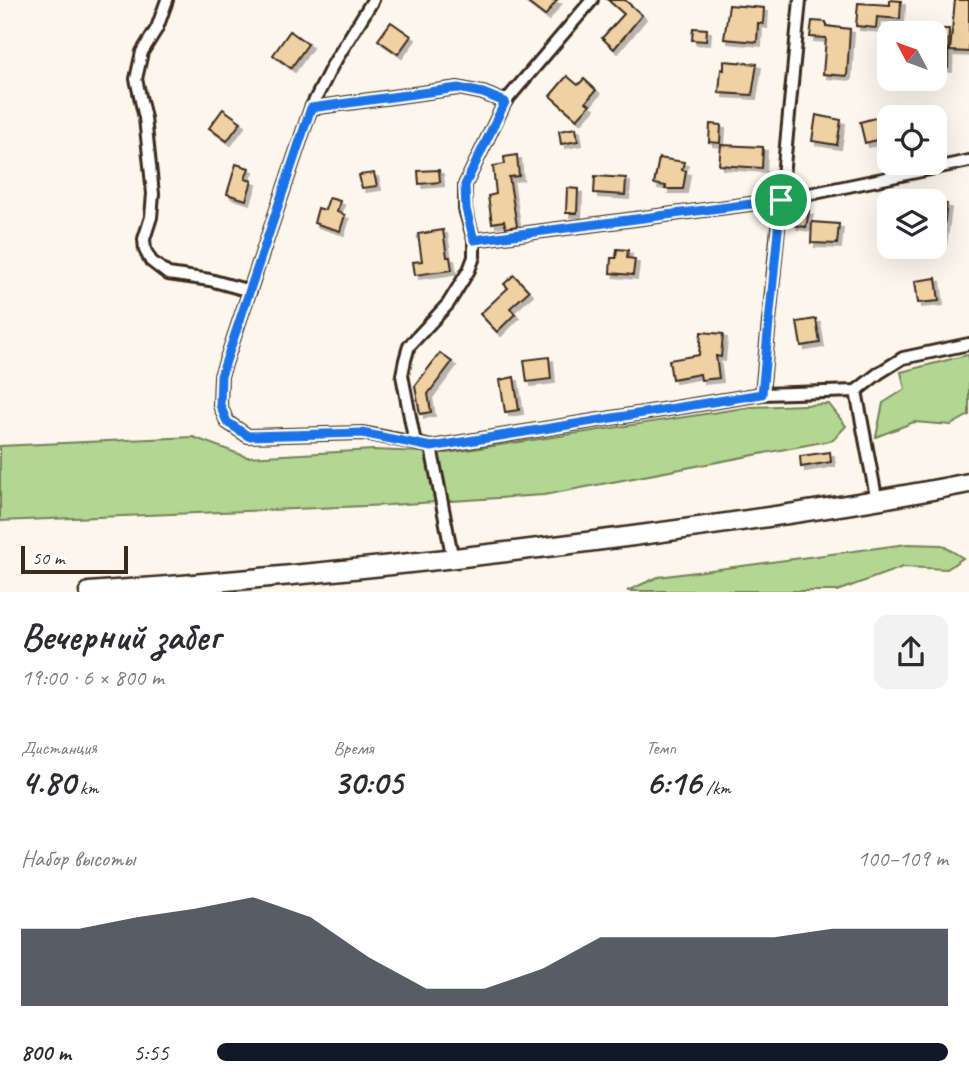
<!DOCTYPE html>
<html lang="ru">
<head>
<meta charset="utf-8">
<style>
	:root { --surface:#fff; --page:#f2f2f3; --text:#2b2b33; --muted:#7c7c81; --accent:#111827 }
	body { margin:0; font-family:Caveat,sans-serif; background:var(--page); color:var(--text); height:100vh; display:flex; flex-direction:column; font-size:26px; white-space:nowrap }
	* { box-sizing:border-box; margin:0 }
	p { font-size:23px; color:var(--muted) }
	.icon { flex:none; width:38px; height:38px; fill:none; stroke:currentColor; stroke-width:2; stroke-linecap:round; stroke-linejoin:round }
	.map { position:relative; height:592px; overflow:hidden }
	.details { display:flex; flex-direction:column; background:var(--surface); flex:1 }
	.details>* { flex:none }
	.needle { width:46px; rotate:311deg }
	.buttons { position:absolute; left:877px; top:21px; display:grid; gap:14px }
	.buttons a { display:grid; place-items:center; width:70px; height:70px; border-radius:14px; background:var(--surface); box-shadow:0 7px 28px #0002; font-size:35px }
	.scale { position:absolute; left:21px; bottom:18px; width:107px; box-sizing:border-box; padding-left:7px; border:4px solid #3b2a1e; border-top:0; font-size:19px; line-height:24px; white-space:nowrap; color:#3b2a1e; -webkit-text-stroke:5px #fff; paint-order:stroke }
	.pin { position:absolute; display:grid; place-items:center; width:60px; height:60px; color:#fff; margin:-30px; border:4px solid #fff; border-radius:50%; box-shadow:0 2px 7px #0007 }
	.round { display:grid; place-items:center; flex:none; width:74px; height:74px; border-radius:14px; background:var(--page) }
	.headline { display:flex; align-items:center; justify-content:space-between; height:119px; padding:0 21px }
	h1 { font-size:38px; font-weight:700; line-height:52px }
	.stats { display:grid; grid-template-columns:repeat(3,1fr); gap:10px; height:119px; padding:7px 21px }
	.stats div { display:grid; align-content:center }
	.stats b { font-size:35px; font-weight:700 }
	.stats small { font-size:19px; font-weight:400 }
	.stats p { font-size:19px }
	.chart { height:196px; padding:14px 21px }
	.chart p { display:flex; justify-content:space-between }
	.chart svg { width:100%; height:126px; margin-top:7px; fill:var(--accent); opacity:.7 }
	ul { padding:0 21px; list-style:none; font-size:23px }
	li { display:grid; grid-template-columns:112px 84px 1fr; align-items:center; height:52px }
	li i { height:18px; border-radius:9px; background:var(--accent) }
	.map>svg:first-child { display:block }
	.green { fill:#b2d792; stroke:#768058; stroke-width:2 }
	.building { fill:#f0d1a3; stroke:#3b2a1e; stroke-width:2; filter:url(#shadow) }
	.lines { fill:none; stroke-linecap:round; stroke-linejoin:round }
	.minor-casing { stroke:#3b2a1e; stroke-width:16 }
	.primary-casing { stroke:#3b2a1e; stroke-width:23 }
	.minor { stroke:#fff; stroke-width:10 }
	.primary { stroke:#fff; stroke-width:18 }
	.route-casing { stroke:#fff; stroke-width:14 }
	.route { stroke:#1a73e8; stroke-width:9 }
</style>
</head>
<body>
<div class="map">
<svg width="969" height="592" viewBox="0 0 969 592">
	<defs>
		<filter id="shadow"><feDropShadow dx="4" dy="4" stdDeviation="0" flood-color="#0004"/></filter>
	</defs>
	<rect width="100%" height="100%" fill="#fcf6ed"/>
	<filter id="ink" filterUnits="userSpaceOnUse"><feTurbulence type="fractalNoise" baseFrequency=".0143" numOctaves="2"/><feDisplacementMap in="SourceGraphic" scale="14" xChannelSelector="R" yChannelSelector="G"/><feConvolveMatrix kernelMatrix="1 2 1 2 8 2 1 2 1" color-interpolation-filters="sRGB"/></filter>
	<g filter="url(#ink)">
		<g class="green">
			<path d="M967,355l2,1v59l-18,10 -37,-3 -38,15 7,-34 22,-14 -4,-17z"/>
			<path d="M829,404l17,22 -13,14 -289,55 -155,10 -389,16v-75l193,-9 54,20 127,-7 73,3 304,-46z"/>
			<path d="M907,544l35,1 21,13 -16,11 -44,-2 -66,24h-210l31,-14z"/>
		</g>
		<g class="building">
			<path d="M524,0h33l-12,16z"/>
			<path d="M608,0h17l17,15 -28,34 -12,-11 22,-24z"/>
			<path d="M890,0l11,1 -1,18 -23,-2 -1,11 -20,-2 2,-23 32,2z"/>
			<path d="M955,0h14v52l-19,-1z"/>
			<path d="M729,5l35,3 -1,16 -5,-1 -1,19 -33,-3z"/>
			<path d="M812,21l14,1v4l24,3 -3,47 -24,-2 3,-36 -16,-1z"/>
			<path d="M391,22l20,14 -13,18 -20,-14z"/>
			<path d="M693,28l14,1 -1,12 -14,-1z"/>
			<path d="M938,29h11l-1,39 -11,-1z"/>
			<path d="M290,31l18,13 -17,24 -18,-13z"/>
			<path d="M724,61l33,3 -5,31 -33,-2 2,-24 3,1z"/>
			<path d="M567,76l11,9 6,-6 12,11 -10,12 4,3 -13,14 -27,-23z"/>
			<path d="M223,109l18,13 -14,19 -18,-13z"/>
			<path d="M816,115l25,5 -4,25 -25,-4z"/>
			<path d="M886,115l3,22 -24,6 -5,-21z"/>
			<path d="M710,124l11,1 -1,18 -11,-1z"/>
			<path d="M576,128l2,13 -17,3 -2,-13z"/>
			<path d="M721,145l42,2 -1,21 -43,-3z"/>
			<path d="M517,155l2,21 -10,1 8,49 -11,2 -2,-7 -12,2 -4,-27 8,-2 -3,-28 12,-2 -1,-7z"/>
			<path d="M659,158l25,4 -2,8 4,1 -3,18h-18l1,-3 -12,-2z"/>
			<path d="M236,164l13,4 -4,11 7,2 -6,19 -19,-6z"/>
			<path d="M439,170l1,12 -21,2 -1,-13z"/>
			<path d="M374,173l3,13 -15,2 -3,-13z"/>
			<path d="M595,176l31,2 -1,17 -31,-2z"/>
			<path d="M567,188l11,1 -1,24h-11z"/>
			<path d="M329,198l11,3 -3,11 8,3 -5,16 -26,-8 4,-15 7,2z"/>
			<path d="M934,202l13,2 -5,38h-8z"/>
			<path d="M796,209l13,2 -3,16 -13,-2z"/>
			<path d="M812,222l27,2 -2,20 -26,-1z"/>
			<path d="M443,230l4,27h3l2,13 -37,5 -2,-13 9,-1 -4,-27z"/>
			<path d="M617,249l11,1 -1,8 8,1 -2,16 -23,-2 1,-15h5z"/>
			<path d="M514,275l15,16 -19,17 5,6 -18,18 -17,-18 28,-26 -4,-4z"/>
			<path d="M936,278l3,23 -21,2 -3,-22z"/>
			<path d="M816,319l4,24 -19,3 -4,-24z"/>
			<path d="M701,332l22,2 -2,23 -5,-1 3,22 -18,2 -1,-6 -28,5 -3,-19 30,-5z"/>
			<path d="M440,353l12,9 -24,32 3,18 -11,2 -5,-28z"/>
			<path d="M549,357l2,22 -24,3 -3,-22z"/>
			<path d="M514,377l5,33 -14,2 -5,-32z"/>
			<path d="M830,452l1,10 -30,5 -1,-11z"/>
		</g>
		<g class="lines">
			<g class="minor-casing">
				<g id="minor">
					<path d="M167,0l-10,28 -15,24 -6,27 9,39 8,76 -2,23 -7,22 1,11 6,11 17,13 42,6 40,11"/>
					<path d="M373,0l-41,66 -21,42 -90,268 -1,29 7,17 21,14 115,-3 52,10"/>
					<path d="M311,108l147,-20 25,5 22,9"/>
					<path d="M474,240l307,-40 188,-39"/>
					<path d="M856,391l21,111"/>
					<path d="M762,394l38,-394"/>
					<path d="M431,447l331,-53 94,-3 23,-18 24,-15 66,-14"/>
					<path d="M453,560l-22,-113 -16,-4 -13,-68 3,-15 4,-14 39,-42 21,-34 5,-13v-17l-9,-31v-24l40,-83 87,-102"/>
				</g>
			</g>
			<g class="primary-casing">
				<path id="primary" d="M89,592c183,-13 363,-32 544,-56 113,-15 225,-31 336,-53"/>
			</g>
			<use href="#minor" class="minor"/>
			<use href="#primary" class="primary"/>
		</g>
	</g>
	<g class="lines" filter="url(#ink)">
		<g class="route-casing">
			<path id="route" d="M458,88l25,5 22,9 -40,83 1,24 8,31 307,-40 -19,194 -331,53 -69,-14 -114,3 -21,-14 -7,-17 1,-29 90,-268z"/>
		</g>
		<use href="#route" class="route"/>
	</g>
</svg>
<div class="buttons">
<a><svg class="needle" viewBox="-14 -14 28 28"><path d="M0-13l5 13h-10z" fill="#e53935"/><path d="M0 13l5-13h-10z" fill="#7c7c81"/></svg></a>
<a><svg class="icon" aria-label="locate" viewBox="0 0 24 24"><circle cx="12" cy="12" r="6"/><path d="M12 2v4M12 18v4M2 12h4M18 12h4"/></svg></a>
<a><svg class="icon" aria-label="layers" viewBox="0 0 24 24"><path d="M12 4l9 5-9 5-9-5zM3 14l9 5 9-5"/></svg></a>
</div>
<div class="scale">50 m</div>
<div class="pin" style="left:781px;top:200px;background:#1e9e55"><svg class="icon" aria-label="arrive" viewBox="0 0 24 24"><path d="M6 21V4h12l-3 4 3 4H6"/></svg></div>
</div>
<section class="details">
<div class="headline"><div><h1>Вечерний забег</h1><p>19:00 · 6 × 800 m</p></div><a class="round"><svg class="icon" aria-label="share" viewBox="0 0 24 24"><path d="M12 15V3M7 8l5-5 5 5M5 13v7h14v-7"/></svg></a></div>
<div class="stats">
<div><p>Дистанция</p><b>4.80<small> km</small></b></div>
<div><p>Время</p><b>30:05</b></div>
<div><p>Темп</p><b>6:16<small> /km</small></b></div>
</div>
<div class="chart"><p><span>Набор высоты</span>100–109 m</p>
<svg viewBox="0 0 160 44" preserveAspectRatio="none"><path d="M0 44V17L10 17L20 13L30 10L40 6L50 13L60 27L70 38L80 38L90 31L100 20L110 20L120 20L130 20L140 17L150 17L160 17V44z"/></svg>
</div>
<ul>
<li><b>800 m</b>5:55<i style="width:100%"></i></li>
</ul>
</section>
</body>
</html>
